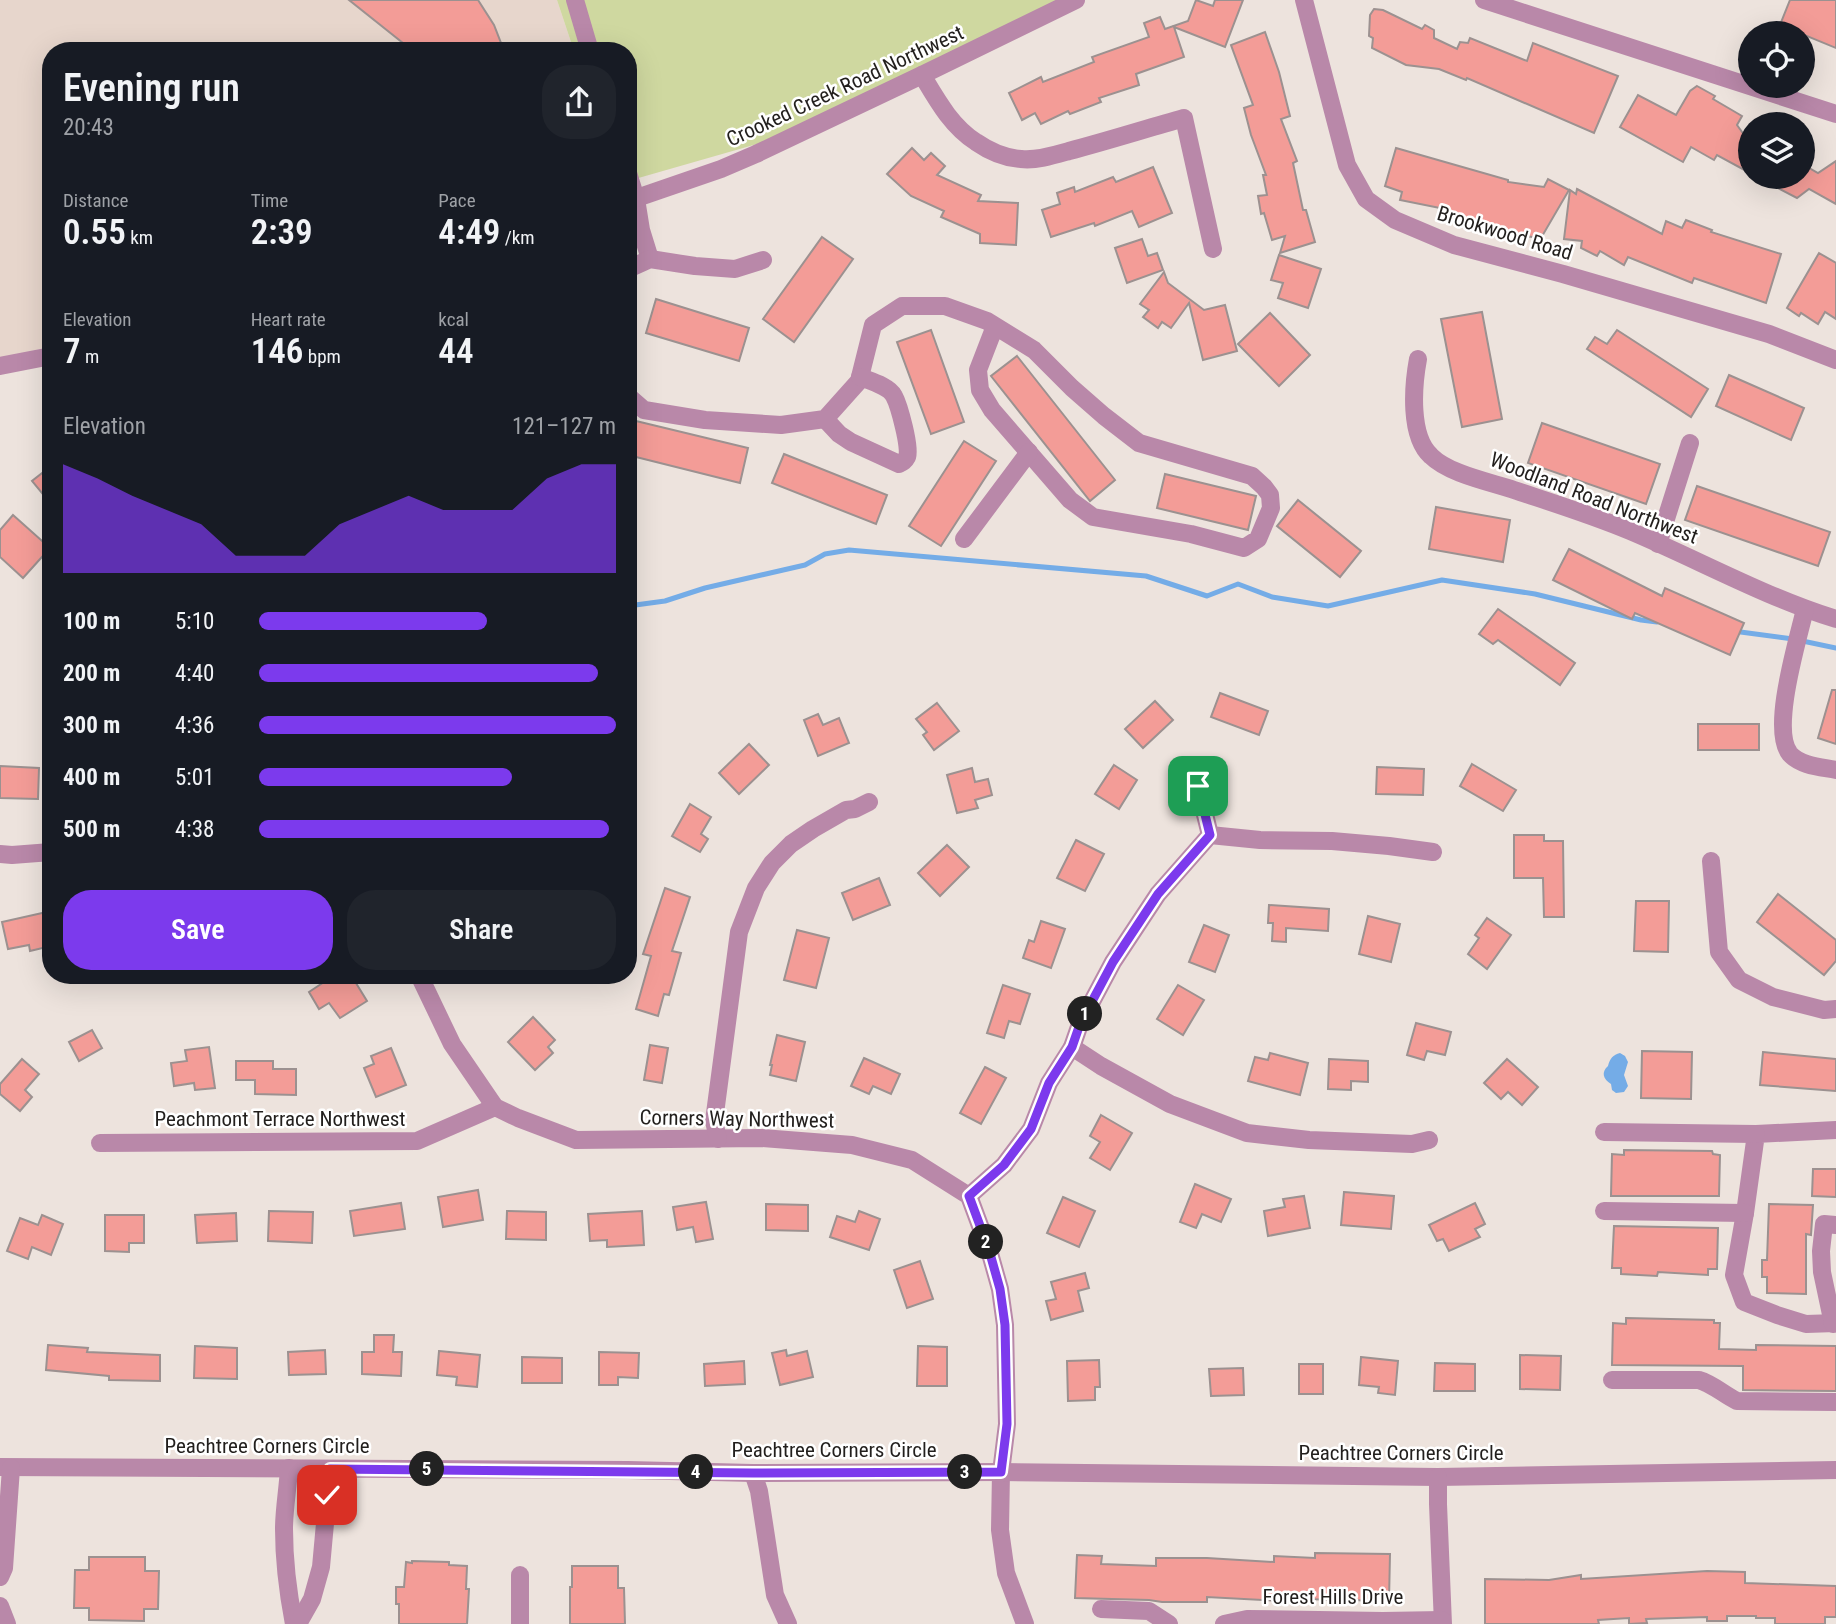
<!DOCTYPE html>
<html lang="en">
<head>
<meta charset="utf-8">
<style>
	:root { --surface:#171b24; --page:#20242c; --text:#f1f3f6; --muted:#9ea1a6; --accent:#7c3aed }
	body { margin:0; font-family:"Roboto Condensed",sans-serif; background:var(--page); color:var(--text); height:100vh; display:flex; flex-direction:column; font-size:26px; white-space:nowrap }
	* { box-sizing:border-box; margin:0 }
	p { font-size:23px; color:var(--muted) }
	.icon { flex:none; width:38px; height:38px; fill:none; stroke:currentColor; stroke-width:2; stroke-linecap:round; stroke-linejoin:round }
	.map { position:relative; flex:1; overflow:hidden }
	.sheet { position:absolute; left:42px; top:42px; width:595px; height:942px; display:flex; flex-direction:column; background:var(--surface); border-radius:28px; box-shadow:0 7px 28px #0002 }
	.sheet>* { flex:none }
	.tools { position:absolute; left:1738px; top:21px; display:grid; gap:14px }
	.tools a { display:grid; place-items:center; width:77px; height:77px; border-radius:50%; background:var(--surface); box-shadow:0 7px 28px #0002; font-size:35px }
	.pin { position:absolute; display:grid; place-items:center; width:60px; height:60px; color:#fff; margin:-30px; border-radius:14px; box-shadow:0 4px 10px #0006 }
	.km { position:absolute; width:35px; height:35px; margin:-18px; border-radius:50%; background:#222; color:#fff; font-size:19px; line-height:35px; text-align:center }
	.round { display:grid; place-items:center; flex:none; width:74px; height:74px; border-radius:28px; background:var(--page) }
	.summary { display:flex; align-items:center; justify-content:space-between; height:119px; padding:0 21px }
	h1 { font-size:38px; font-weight:600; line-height:52px }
	.stats { display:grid; grid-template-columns:repeat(3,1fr); gap:10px; height:119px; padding:7px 21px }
	.stats div { display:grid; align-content:center }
	.stats b { font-size:35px; font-weight:600 }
	.stats small { font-size:19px; font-weight:400 }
	.stats p { font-size:19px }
	.chart { height:196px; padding:14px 21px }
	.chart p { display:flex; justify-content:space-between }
	.chart svg { width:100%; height:126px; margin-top:7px; fill:var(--accent); opacity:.7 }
	.action { display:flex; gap:14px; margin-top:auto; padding:14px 21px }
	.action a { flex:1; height:80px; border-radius:28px; background:var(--accent); color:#fff; font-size:28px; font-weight:600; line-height:80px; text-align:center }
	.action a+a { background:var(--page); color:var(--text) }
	ul { padding:0 21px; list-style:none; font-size:23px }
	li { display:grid; grid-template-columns:112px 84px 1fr; align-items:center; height:52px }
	li i { height:18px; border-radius:9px; background:var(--accent) }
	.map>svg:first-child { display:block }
	.built { fill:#e7d6cc }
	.green { fill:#cfd8a0 }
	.water { fill:#74ace7 }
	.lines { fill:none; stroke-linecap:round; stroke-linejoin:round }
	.stream { stroke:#74ace7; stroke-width:5 }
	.building { fill:#f39c97; stroke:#9c9190; stroke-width:2 }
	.minor { stroke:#b988a9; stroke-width:18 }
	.route-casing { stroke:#fff; stroke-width:14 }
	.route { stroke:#7c3aed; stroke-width:9 }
	.labels { text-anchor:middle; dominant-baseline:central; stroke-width:5; stroke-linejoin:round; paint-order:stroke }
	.street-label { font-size:21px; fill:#221f1d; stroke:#fff }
</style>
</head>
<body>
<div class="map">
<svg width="1836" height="1624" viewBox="0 0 1836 1624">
	<rect width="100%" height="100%" fill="#ede3dd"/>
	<path class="built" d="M0,0h557l17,51h-523v295l-51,13z"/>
	<path class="green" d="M557,0h500l-255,131 -174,50v-130h-54z"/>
	<path class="water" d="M1620,1053l5,3 3,6 -4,13 4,11 -4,6 -8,1 -4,-3 -1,-6c-8,-5 -10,-12 -3,-18 2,-8 5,-11 12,-13z"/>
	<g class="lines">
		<g class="stream">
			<path d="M628,606l37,-5 40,-13 100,-23 20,-11 24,-4 297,26 61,20 31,-12 34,13 56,9 114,-26 93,14 106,26 16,2"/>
			<path d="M1733,631l60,8 43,9"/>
		</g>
	</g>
	<g class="building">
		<path d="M349,0h129l16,25 7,18 -18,8h-70z"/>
		<path d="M1196,0l17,6 2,-6h28l-18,47 -51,-20 10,30 -48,17 3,11 -40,13 2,4 -31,12 -2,-3 -27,13 -6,-11 -13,7 -13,-27 32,-16 2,5 51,-20 -2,-5 57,-20 -5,-14 16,-6 5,12 23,-8z"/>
		<path d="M1790,0h46v48l-56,-23z"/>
		<path d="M1374,9l9,1 39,19 3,-4 9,5v8l23,11 3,-7 8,1 2,-5 57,23 6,-18 85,33 -24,57 -127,-55 -1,2 -27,-11 -33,-4 -34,-17 1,-10 -4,-2 1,-21z"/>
		<path d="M1265,32l14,40 11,44 -9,3 16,42 -4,2 10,47h3l9,32 -35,11 5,-17 -13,4 -8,-27 -3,1 -3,-18 9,-1 -4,-20h3l-15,-40 -7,-27 9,-3 -22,-60z"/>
		<path d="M1697,86l18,10 -2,3 29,17 -5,9 13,18v30l-33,-18 -3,5 -23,-13 -8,15 -63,-35 18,-32 38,20 14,-24z"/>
		<path d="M912,148l12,12 7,-7 14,13 -8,9 44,20 -3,6 40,2 -2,42 -36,-2v-9l-39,-17 3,-6 -33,-15 -24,-22z"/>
		<path d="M1396,148l112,32v2l36,5 4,-8 21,11 -28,48 -36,-4 -62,-18 2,-7 -45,-9 2,-8 -17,-6z"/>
		<path d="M1836,161v43l-27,-15 -12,9 -40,-21h45v-13l16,9z"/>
		<path d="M1153,167l19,46 -33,14 -7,-16 -37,15 -1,-3 -43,14 -9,-27 18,-6 -3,-11 17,-6 1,5 38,-15 3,5z"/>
		<path d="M1577,189l85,45 4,-13 16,7 4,-8 26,10 -1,2 70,22 -15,49 -72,-25 -2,5 -64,-26 -4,8 -24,-14 -3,5 -16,-8 1,-7 -18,-2 6,-49 6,4z"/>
		<path d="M822,237l31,22 -59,83 -31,-23z"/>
		<path d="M1142,239l6,17 9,-3 6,17 -36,13 -12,-35z"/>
		<path d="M1819,253l17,10v56l-11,-7 -7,12 -17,-11 -2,3 -12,-8z"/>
		<path d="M1279,255l42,14 -13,39 -30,-10 5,-15 -12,-3z"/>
		<path d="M1164,272l4,11 36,27 21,-5 12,46 -34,9 -14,-57 -18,25 -9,-6 -4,6 -15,-11 6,-7 -9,-6z"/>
		<path d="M656,299l93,29 -10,33 -93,-28z"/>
		<path d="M1482,312l20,107 -40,8 -21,-108z"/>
		<path d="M1270,313l40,42 -31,31 -41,-42z"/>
		<path d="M931,330l33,92 -33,12 -34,-92z"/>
		<path d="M1617,330l91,59 -17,28 -104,-68 8,-12 12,7z"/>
		<path d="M1017,356l98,124 -25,21 -99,-125z"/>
		<path d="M1729,375l75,33 -13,32 -75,-34z"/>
		<path d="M636,421l112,27 -8,35 -112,-28z"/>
		<path d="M1542,423l118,41 -14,40 -118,-41z"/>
		<path d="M964,441l32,20 -55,85 -32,-20z"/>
		<path d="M784,454l103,41 -11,29 -104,-41z"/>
		<path d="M51,466v38l-19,-23z"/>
		<path d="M1165,474l91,22 -8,34 -91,-22z"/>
		<path d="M1697,486l133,46 -12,34 -133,-46z"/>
		<path d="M1298,500l63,51 -21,26 -63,-51z"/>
		<path d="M1436,507l74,13 -7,42 -74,-13z"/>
		<path d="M13,515l37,33 -27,30 -23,-21v-27z"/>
		<path d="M1569,549l93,47 3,-8 79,35 -14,32 -95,-42 -3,6 -79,-39z"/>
		<path d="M1498,609l77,54 -15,22 -62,-45 -5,4 -14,-10z"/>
		<path d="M1832,690h4v54l-18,-6z"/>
		<path d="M1220,693l48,18 -9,24 -48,-18z"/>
		<path d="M1155,701l18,19 -30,28 -18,-19z"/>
		<path d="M937,703l22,28 -25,19 -11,-15 4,-3 -11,-13z"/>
		<path d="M818,714l5,11 16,-7 10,25 -31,13 -14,-36z"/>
		<rect x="1698" y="724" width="61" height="26"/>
		<path d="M749,744l20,21 -30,29 -20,-21z"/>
		<path d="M1472,764l44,26 -13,21 -43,-25z"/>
		<path d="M1114,765l23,15 -18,29 -24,-15z"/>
		<path d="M0,766l39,2 -1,31 -38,-1z"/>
		<path d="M1377,767l47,2 -1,26 -47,-1z"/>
		<path d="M972,768l3,14 13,-3 4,16 -17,5 3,8 -21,5 -10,-38z"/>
		<path d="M690,804l21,13 -10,17 7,5 -8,13 -28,-16z"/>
		<path d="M1514,835h30v6h19l1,76h-20l-1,-39h-29z"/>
		<path d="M1076,840l28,14 -19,37 -28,-13z"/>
		<path d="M947,845l22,22 -29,29 -22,-23z"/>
		<path d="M879,878l11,27 -37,15 -11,-27z"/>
		<path d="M665,888l25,9 -18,54 9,2 -12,42 -5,-1 -6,22 -22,-7 15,-53 -8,-2z"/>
		<path d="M1778,894l58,46v21l-12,14 -67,-53z"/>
		<path d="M1636,901h33l-1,51 -34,-1z"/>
		<path d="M1269,905l60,4 -1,22 -42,-3v14l-14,-1 1,-18h-5z"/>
		<path d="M51,911v35l-21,5 -1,-6 -21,4 -6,-27z"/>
		<path d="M1368,916l32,8 -9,38 -32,-8z"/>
		<path d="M1487,918l24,17 -24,34 -19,-15 11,-16 -4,-3z"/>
		<path d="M1041,921l24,8 -14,39 -28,-10 6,-18 5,2z"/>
		<path d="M1204,925l25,10 -14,37 -26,-10z"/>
		<path d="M797,930l32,8 -13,50 -32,-8z"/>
		<path d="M319,975h32l16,26 -27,17 -11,-15 -10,6 -10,-17 15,-10z"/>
		<path d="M1003,985l27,9 -10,30 -11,-3 -5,17 -17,-5z"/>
		<path d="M1178,985l26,15 -21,35 -26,-16z"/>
		<path d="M533,1017l22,23 -7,7 5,6 -18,17 -27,-28z"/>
		<path d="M1416,1023l35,9 -6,23 -18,-4 -3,9 -17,-5z"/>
		<path d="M92,1030l10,18 -23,13 -10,-19z"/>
		<path d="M777,1035l28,7 -9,39 -26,-6 2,-10h-2z"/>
		<path d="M650,1045l18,3 -6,35 -18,-3z"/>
		<path d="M209,1047l6,41 -20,2 -1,-7 -20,3 -3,-23 16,-2 -2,-11z"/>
		<path d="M391,1048l15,37 -30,12 -12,-29 10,-4 -3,-8z"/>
		<path d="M1642,1051l50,1 -1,47 -50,-1z"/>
		<path d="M1763,1052l73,7v32l-76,-6z"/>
		<path d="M1270,1053l38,10 -8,32 -52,-14 7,-24 13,3z"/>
		<path d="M864,1058l36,16 -9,20 -18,-8 -4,8 -18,-8z"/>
		<path d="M22,1059l17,15 -14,16 7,7 -12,14 -20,-17v-10z"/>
		<path d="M1329,1059l39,2v21l-17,-1v9l-23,-1z"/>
		<path d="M1507,1059l31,28 -16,18 -14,-13 -7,7 -17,-16z"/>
		<path d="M236,1061h37v8h23v26l-41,-1v-14h-19z"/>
		<path d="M985,1067l21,11 -25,46 -21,-11z"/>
		<path d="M1101,1115l31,18 -22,37 -20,-12 10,-16 -10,-6z"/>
		<path d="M1624,1150l88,1 1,3 7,1 -1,41h-108l1,-42 12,1z"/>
		<path d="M1813,1169h23v28l-24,-1z"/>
		<path d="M1195,1184l36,15 -10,23 -19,-8 -6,14 -16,-6z"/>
		<path d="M478,1190l5,30 -40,7 -5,-30z"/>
		<path d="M1344,1192l50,4 -3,33 -50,-4z"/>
		<path d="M1304,1196l6,32 -42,8 -4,-25 21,-4 -2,-8z"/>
		<path d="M1063,1197l32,14 -16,36 -32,-14z"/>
		<path d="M706,1202l7,37 -17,3 -3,-15 -16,3 -4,-23z"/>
		<path d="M401,1203l4,26 -51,7 -4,-25z"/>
		<path d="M1475,1203l10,21 -10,5 5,8 -31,14 -6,-12 -6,2 -8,-16z"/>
		<path d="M766,1204l42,1v26l-42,-1z"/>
		<path d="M1769,1204l44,1 -2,30 -5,-1v60l-39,-1v-16h-5v-17h5z"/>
		<path d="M269,1211l44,1 -1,31 -44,-2z"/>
		<path d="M507,1211l39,1v28l-40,-1z"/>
		<path d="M642,1211l2,34 -37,2v-7l-17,1 -2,-27z"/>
		<path d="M859,1211l21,8 -11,31 -39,-13 7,-21 18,6z"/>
		<path d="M236,1213l1,28 -40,2 -2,-28z"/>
		<path d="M42,1215l21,9 -12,31 -19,-8 -4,12 -21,-8 13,-33 18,7z"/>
		<path d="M105,1215h39v28h-15v9l-24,-1z"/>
		<path d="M1614,1226l104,2 -1,41h-9v6l-50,-3 -1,4 -36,-2v-6h-9z"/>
		<path d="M920,1261l13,38 -26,9 -13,-38z"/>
		<path d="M1085,1273l4,15 -11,3 5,20 -32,9 -5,-19 10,-2 -5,-17z"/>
		<path d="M1626,1318l88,2v3h6l-1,26 37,1v-5l80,1v45l-93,-1v-24l-131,-1 1,-42 13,1z"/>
		<path d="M374,1335h20l-1,17h9l-1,24 -39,-2v-22h12z"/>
		<path d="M48,1345l40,3 -1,4 73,3v26l-51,-1v-4l-63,-6z"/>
		<path d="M195,1346l42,2v31l-43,-1z"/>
		<path d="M918,1346l29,1v39h-30z"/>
		<path d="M325,1350l1,24 -37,1 -1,-23z"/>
		<path d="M786,1350l1,6 20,-5 6,26 -33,8 -8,-32z"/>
		<path d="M439,1351l41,4 -3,32 -21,-2 1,-8 -20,-2z"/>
		<path d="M599,1352l40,1 -1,25 -20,-1v8h-19z"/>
		<path d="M1520,1355l41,1 -1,34 -40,-1z"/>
		<path d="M522,1357l40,1v25h-40z"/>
		<path d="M1361,1357l37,4 -3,34 -17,-2 1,-6 -20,-2z"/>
		<path d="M1099,1360l1,27h-5v13l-27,1 -1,-40z"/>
		<path d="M744,1361l1,23 -40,2 -1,-22z"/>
		<path d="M1435,1363l40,1v27h-41z"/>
		<rect x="1299" y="1364" width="24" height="30"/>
		<path d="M1243,1368l1,27 -33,1 -2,-27z"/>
		<path d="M1315,1553l75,1 -1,47 -89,-2v3l-93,-5v5h-45l-13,-2 -74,-2 2,-43 25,1 -1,8 55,2v-8h51l67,4v-6l41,2z"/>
		<path d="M89,1557h56v14h14l-1,38h-14v12l-55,-1v-12h-15l1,-38h14z"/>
		<path d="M412,1561l37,1v3l18,1 -1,23h3l-2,35h-68v-20h-3v-17h8l2,-25 6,1z"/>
		<path d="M572,1566h46v22h6l1,36h-55v-37h2z"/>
		<path d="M1707,1571l38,1v11l91,3v31h-11v7h-50v-6h-19v-2h-29v5h-20v-4l-61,2 1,4 -18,1v-6l-31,2 1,4h-114v-45l64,1 32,-5v4z"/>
	</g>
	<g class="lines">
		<g class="minor">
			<path d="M575,0l15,51"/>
			<path d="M1304,0l43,165 19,34 29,21 59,25 109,29 206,60 67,26"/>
			<path d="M1484,0l352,114"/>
			<path d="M922,75c15,25 29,51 54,67 13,9 30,16 45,17 15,2 34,-4 48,-8 38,-10 76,-22 115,-33l29,131"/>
			<path d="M628,173l8,26 5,31 9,29"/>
			<path d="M628,201l93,-32 35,-15 166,-79 154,-75"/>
			<path d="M628,269l22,-10 45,7 40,3 28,-9"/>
			<path d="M1418,359c-5,27 -9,77 13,97 18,18 59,26 83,34 39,13 78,25 116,41 69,29 135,66 206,88"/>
			<path d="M0,366l51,-10"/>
			<path d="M628,396l16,14 61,10 76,5 44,-6 34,-38 14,-56 29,-19h43l42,15 47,29 38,38 32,28 35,27 113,33 12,11 6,8 1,13 -13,31 -14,9 -53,-14 -98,-17 -23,-17 -78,-90 -12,-20 -2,-20 17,-44"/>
			<path d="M825,419l14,15 12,8 48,22c4,-2 6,-3 8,-7 4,-8 -8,-52 -13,-61 -5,-10 -24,-15 -34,-19"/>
			<path d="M964,539l65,-87"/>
			<path d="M1658,544l32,-101"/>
			<path d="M1805,609c-7,31 -35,121 -15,145 11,12 31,13 46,16"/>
			<path d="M1198,786l12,49"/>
			<path d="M0,854l12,1 39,-3"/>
			<path d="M1711,861l8,91 20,28 34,17 51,13 12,-1"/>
			<path d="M419,975l33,69 43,63 23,11 58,22 186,-2 90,7 60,15 57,36 20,54 11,39 5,36 2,99 -6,48 -1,58 6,43 19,51"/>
			<path d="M1072,1047l29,19 69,38 77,29 62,7 103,4 17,-4"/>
			<path d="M1836,1130l-80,4 -11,79 -11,62 10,27 33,13 29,9 30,-1"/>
			<path d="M1604,1132l152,2"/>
			<path d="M718,1139l-4,-18 25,-189 17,-44 16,-25 19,-19 22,-15 33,-19 9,-1 14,-7"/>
			<path d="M100,1143l317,-2 78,-34"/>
			<path d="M969,1196l35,-31 27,-36 18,-46 23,-36 8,-23 33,-62 45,-68 52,-59 50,5 72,1 57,5 44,6"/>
			<path d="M1604,1211l141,2"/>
			<path d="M1833,1324l-11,-52 -1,-21 3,-27 12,1"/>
			<path d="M1612,1380h87c14,4 25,15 38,21l99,1"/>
			<path d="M0,1467l628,3 125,3 248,-1 437,5 398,-7"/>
			<path d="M289,1468c-1,20 -5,41 -5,61 0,32 4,64 10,95"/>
			<path d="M753,1473l6,18 16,104 13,29"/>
			<path d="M1438,1477v27l5,120"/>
			<path d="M0,1577l4,-9 7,-100"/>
			<path d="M0,1606l7,18"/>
			<path d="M1101,1609l48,2 20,13"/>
			<path d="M298,1624l14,-25 9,-32 9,-98"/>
			<path d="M520,1624v-49"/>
			<path d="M1224,1624l23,-5 136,2 59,-1"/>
		</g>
	</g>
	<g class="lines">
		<g class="route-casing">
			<path id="route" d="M327,1495l3,-26 423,4 248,-1 6,-48 -2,-99 -5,-36 -11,-39 -20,-54 35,-31 27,-36 18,-46 23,-36 8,-23 33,-62 45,-68 52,-59 -12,-49"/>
		</g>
		<use href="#route" class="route"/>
	</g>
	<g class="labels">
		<g class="street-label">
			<text transform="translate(845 86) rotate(-25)">Crooked Creek Road Northwest</text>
			<text transform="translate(1505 233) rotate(17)">Brookwood Road</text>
			<text transform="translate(1594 498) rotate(21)">Woodland Road Northwest</text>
			<text x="280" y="1119">Peachmont Terrace Northwest</text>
			<text transform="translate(737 1119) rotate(1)">Corners Way Northwest</text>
			<text x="267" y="1446">Peachtree Corners Circle</text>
			<text x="834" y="1450">Peachtree Corners Circle</text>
			<text x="1401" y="1453">Peachtree Corners Circle</text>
			<text x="1333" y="1597">Forest Hills Drive</text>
		</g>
	</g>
</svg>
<div class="tools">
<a><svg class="icon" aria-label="locate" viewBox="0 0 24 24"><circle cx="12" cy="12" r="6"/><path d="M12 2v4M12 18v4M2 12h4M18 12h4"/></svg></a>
<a><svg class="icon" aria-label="layers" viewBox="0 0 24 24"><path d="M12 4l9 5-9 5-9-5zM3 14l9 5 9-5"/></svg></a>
</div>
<div class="pin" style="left:1198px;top:786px;background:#1e9e55"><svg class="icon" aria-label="arrive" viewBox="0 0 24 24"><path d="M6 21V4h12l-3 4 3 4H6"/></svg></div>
<div class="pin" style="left:327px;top:1495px;background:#d93025"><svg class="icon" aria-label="check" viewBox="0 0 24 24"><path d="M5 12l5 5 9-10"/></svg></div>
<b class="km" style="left:1085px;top:1014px">1</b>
<b class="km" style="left:986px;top:1242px">2</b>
<b class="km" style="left:965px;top:1472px">3</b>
<b class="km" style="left:696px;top:1472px">4</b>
<b class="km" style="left:427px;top:1469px">5</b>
<section class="sheet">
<div class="summary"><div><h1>Evening run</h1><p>20:43</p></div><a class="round"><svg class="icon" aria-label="share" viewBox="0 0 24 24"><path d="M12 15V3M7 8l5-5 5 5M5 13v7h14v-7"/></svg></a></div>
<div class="stats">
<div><p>Distance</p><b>0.55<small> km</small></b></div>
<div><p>Time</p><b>2:39</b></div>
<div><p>Pace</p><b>4:49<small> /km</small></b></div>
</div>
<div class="stats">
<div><p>Elevation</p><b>7<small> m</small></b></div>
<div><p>Heart rate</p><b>146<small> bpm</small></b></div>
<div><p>kcal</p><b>44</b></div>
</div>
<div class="chart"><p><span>Elevation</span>121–127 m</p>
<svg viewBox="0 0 160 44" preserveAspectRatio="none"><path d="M0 44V6L10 11L20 17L30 22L40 27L50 38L60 38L70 38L80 27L90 22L100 17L110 22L120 22L130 22L140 11L150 6L160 6V44z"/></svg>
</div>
<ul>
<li><b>100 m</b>5:10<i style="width:64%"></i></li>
<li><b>200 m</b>4:40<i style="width:95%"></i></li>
<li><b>300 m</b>4:36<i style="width:100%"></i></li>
<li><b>400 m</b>5:01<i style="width:71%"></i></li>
<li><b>500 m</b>4:38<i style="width:98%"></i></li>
</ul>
<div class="action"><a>Save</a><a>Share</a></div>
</section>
</div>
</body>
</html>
